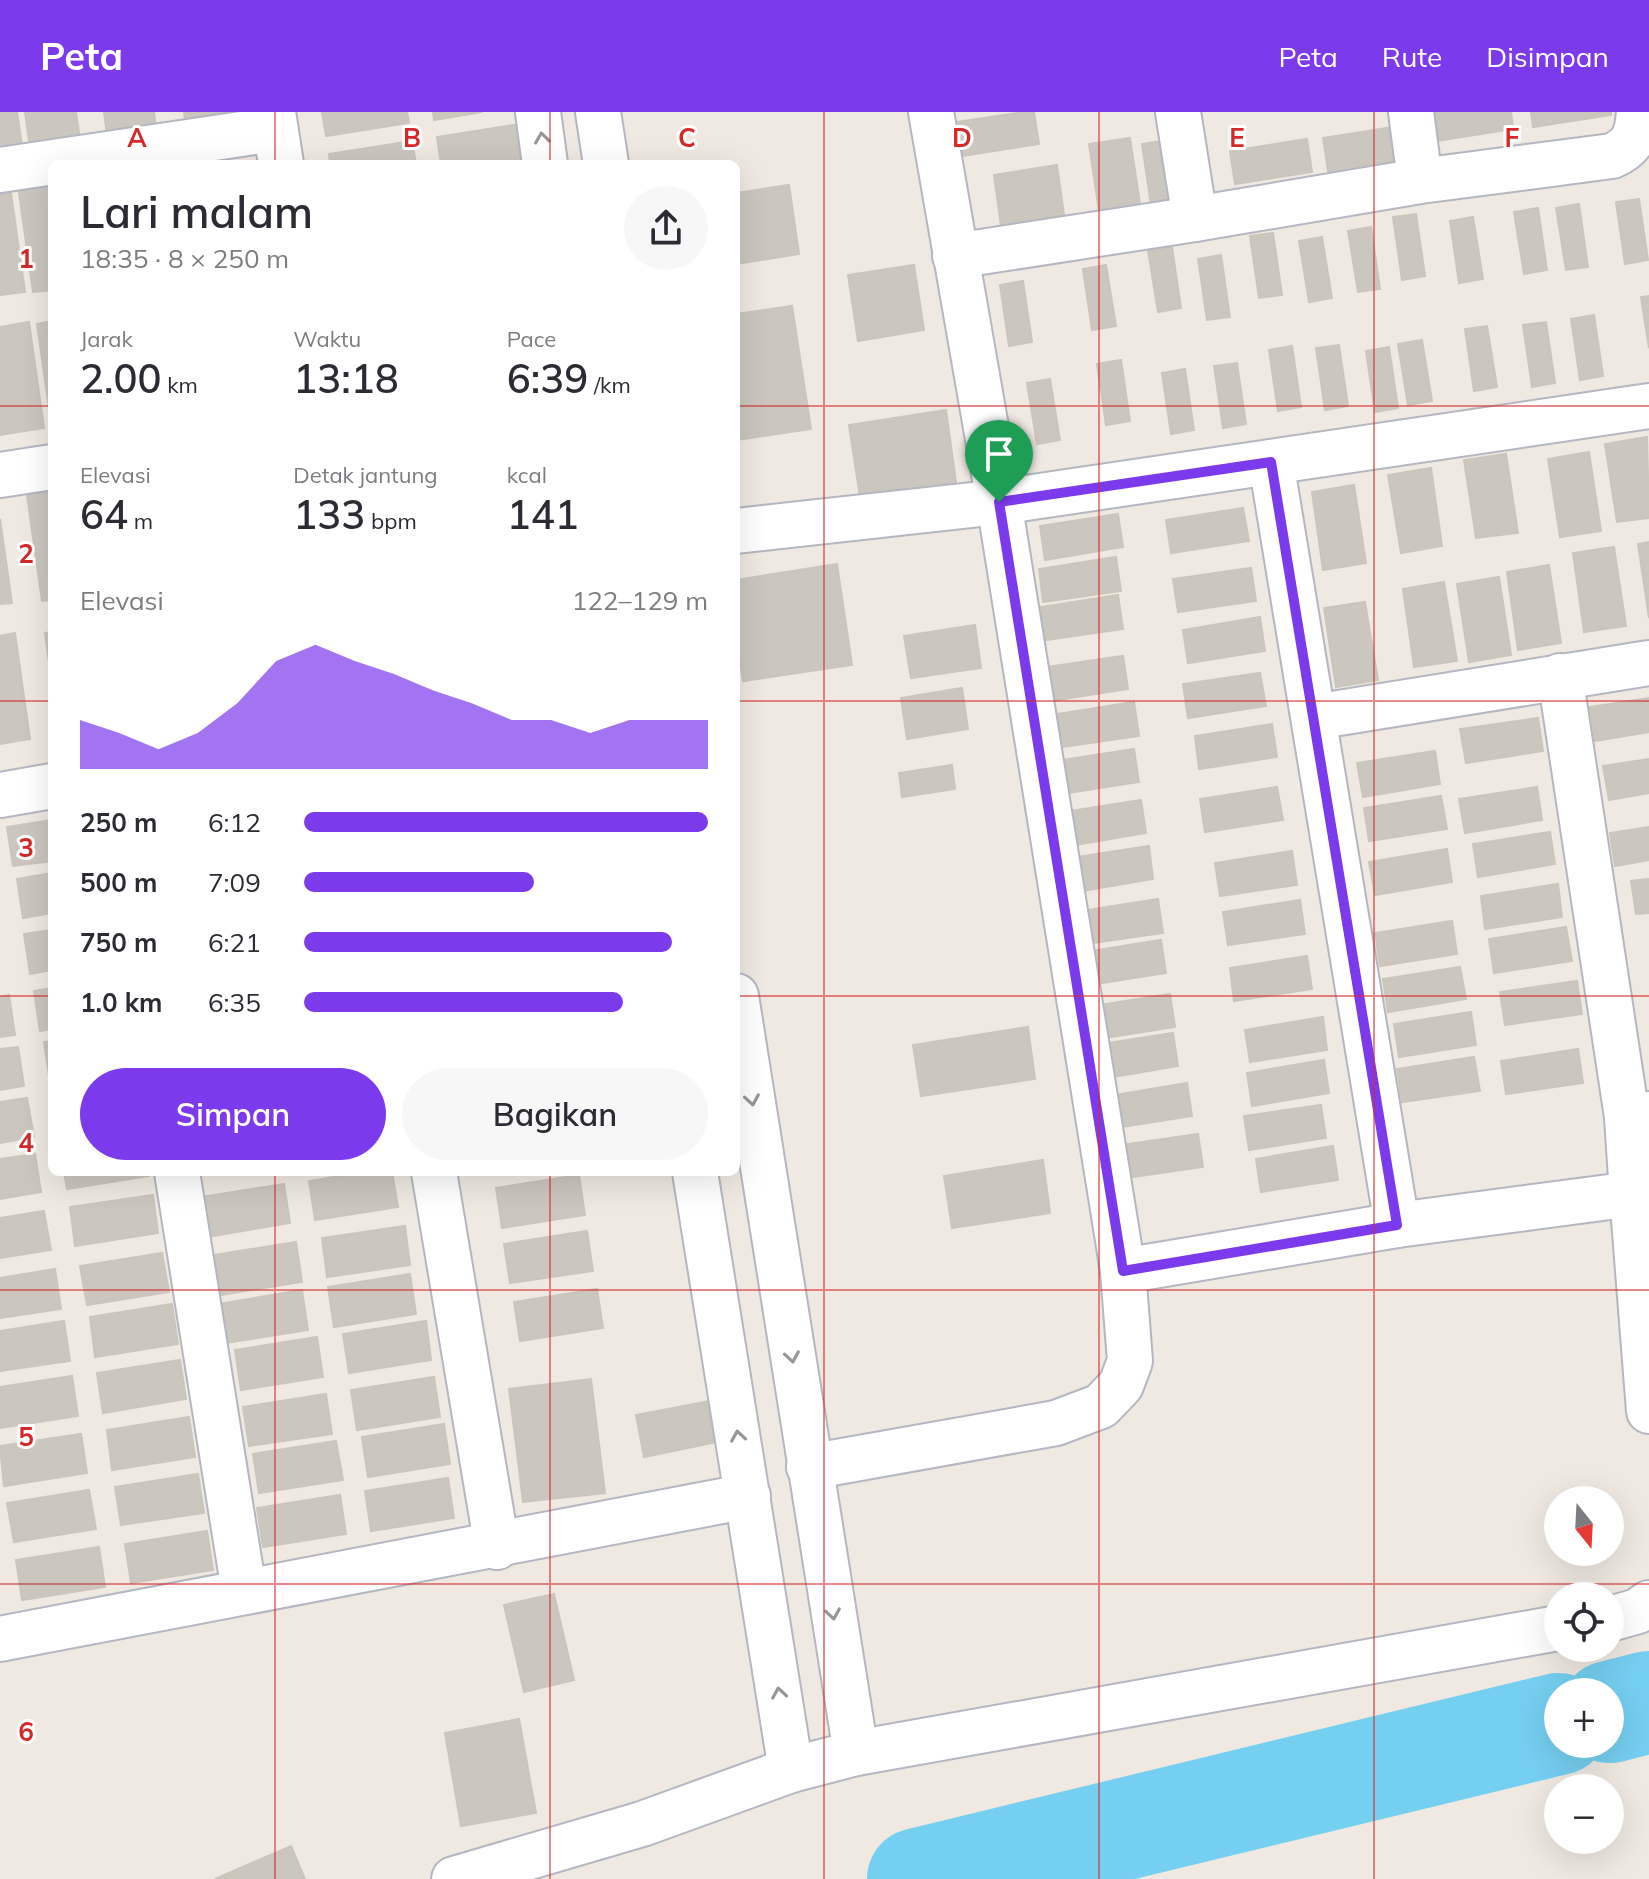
<!DOCTYPE html>
<html lang="id">
<head>
<meta charset="utf-8">
<style>
	:root { --surface:#fff; --page:#f7f7f7; --text:#2b2b33; --muted:#7c7c81; --accent:#7c3aed }
	body { margin:0; font-family:Mulish,sans-serif; background:var(--page); color:var(--text); height:100vh; display:flex; flex-direction:column; font-size:30px; white-space:nowrap }
	* { box-sizing:border-box; margin:0 }
	p { font-size:26px; color:var(--muted) }
	.icon { flex:none; width:44px; height:44px; fill:none; stroke:currentColor; stroke-width:2; stroke-linecap:round; stroke-linejoin:round }
	.map { position:relative; flex:1; overflow:hidden }
	.side { position:absolute; left:48px; top:48px; width:692px; height:1016px; display:flex; flex-direction:column; background:var(--surface); border-radius:12px; box-shadow:0 8px 32px #0002 }
	.side>* { flex:none }
	.needle { width:52px; rotate:162deg }
	.buttons { position:absolute; left:1544px; top:1374px; display:grid; gap:16px }
	.buttons a { display:grid; place-items:center; width:80px; height:80px; border-radius:50%; background:var(--surface); box-shadow:0 8px 32px #0002; font-size:40px }
	.pin { position:absolute; display:grid; place-items:center; width:68px; height:68px; color:#fff; margin:-82px -34px; border-radius:50% 50% 50% 0; rotate:-45deg; box-shadow:0 0 8px #0007 }
	.pin .icon { rotate:45deg }
	.round { display:grid; place-items:center; flex:none; width:84px; height:84px; border-radius:42px; background:var(--page) }
	.overview { display:flex; align-items:center; justify-content:space-between; height:136px; padding:0 32px }
	h1 { font-size:44px; font-weight:600; line-height:60px }
	.figures { display:grid; grid-template-columns:repeat(3,1fr); gap:12px; height:136px; padding:8px 32px }
	.figures div { display:grid; align-content:center }
	.figures b { font-size:40px; font-weight:600 }
	.figures small { font-size:22px; font-weight:400 }
	.figures p { font-size:22px }
	.chart { height:224px; padding:16px 32px }
	.chart p { display:flex; justify-content:space-between }
	.chart svg { width:100%; height:144px; margin-top:8px; fill:var(--accent); opacity:.7 }
	.cta { display:flex; gap:16px; margin-top:auto; padding:16px 32px }
	.cta a { flex:1; height:92px; border-radius:48px; background:var(--accent); color:#fff; font-size:32px; font-weight:600; line-height:92px; text-align:center }
	.cta a+a { background:var(--page); color:var(--text) }
	ul { padding:0 32px; list-style:none; font-size:26px }
	li { display:grid; grid-template-columns:128px 96px 1fr; align-items:center; height:60px }
	li i { height:20px; border-radius:10px; background:var(--accent) }
	header { display:flex; align-items:center; gap:48px; box-sizing:border-box; height:112px; padding:0 40px; background:var(--accent); color:#fff }
	header strong { font-size:38px }
	nav { display:flex; gap:44px; margin-inline-start:auto; font-size:28px }
	.map>svg:first-child { display:block }
	.lines { fill:none; stroke-linecap:round; stroke-linejoin:round }
	.river { stroke:#75cff0; stroke-width:102 }
	.building { fill:#cbc7bf; stroke:#cbc5ba; stroke-width:2 }
	.minor-casing { stroke:#b4b7c1; stroke-width:48 }
	.minor { stroke:#fff; stroke-width:44 }
	.oneway { stroke:#969696 }
	.route-casing { stroke:#fff; stroke-width:16 }
	.route { stroke:#7c3aed; stroke-width:10 }
	.grid { fill:none; stroke:#d62828; stroke-width:2; stroke-opacity:0.55 }
	.grid-label { font-size:26px; text-anchor:middle; font-weight:bold; fill:#d62828; stroke:#fff; stroke-width:6; stroke-linejoin:round; paint-order:stroke }
</style>
</head>
<body>
<header>
<strong>Peta</strong>
<nav><a>Peta</a><a>Rute</a><a>Disimpan</a></nav>
</header>
<div class="map">
<svg width="1649" height="1767" viewBox="0 0 1649 1767">
	<rect width="100%" height="100%" fill="#efe9e1"/>
	<g class="lines">
		<g class="river">
			<path d="M1610,1600l39,-10"/>
			<path d="M918,1767l640,-155"/>
		</g>
	</g>
	<g class="building">
		<path d="M0,0h17l6,41 -23,4z"/>
		<path d="M25,0h51l5,35 -50,8z"/>
		<path d="M104,0h50l3,24 -49,7z"/>
		<path d="M184,0h50l3,16 -50,7z"/>
		<path d="M322,0h85l2,11 -83,13z"/>
		<path d="M433,0h49l-48,8z"/>
		<path d="M1024,0h10l5,32 -77,12 -6,-34z"/>
		<path d="M1432,0h79l2,17 -77,12z"/>
		<path d="M1531,0h80v3l-78,12z"/>
		<path d="M520,12l6,40h-85l-4,-27z"/>
		<path d="M1400,14l5,33 -77,12 -5,-33z"/>
		<path d="M1130,26l10,66 -41,7 -10,-67z"/>
		<path d="M1175,27l9,61 -33,5 -9,-61z"/>
		<path d="M1307,27l5,33 -77,12 -5,-33z"/>
		<path d="M412,29l4,23h-86l-1,-10z"/>
		<path d="M1057,53l7,50 -63,11 -7,-51z"/>
		<path d="M52,70v108l-19,2 -15,-106z"/>
		<path d="M789,73l10,69 -63,10v-71z"/>
		<path d="M10,74l15,106 -25,3v-108z"/>
		<path d="M1639,87l9,61 -23,4 -9,-62z"/>
		<path d="M1579,92l9,63 -22,3 -10,-62z"/>
		<path d="M1538,96l9,62 -23,4 -10,-62z"/>
		<path d="M1416,102l9,62 -23,4 -9,-63z"/>
		<path d="M1473,105l10,62 -24,4 -9,-62z"/>
		<path d="M1371,115l9,62 -22,3 -10,-61z"/>
		<path d="M1273,121l9,62 -23,3 -9,-62z"/>
		<path d="M1322,125l10,61 -23,4 -10,-61z"/>
		<path d="M1172,135l9,61 -23,4 -10,-62z"/>
		<path d="M1221,143l9,62 -23,3 -9,-61z"/>
		<path d="M914,153l10,65 -66,11 -10,-66z"/>
		<path d="M1106,153l10,61 -24,4 -9,-61z"/>
		<path d="M1023,169l9,61 -23,4 -9,-61z"/>
		<path d="M1649,184v52l-8,-51z"/>
		<path d="M792,194l19,123 -75,11v-126z"/>
		<path d="M1594,203l9,61 -23,4 -9,-61z"/>
		<path d="M52,209v108l-15,-105z"/>
		<path d="M29,210l15,106 -44,7v-108z"/>
		<path d="M1546,210l9,61 -23,4 -9,-62z"/>
		<path d="M1487,214l10,61 -23,4 -9,-62z"/>
		<path d="M1422,228l10,61 -24,4 -10,-61z"/>
		<path d="M1339,233l9,61 -23,4 -9,-62z"/>
		<path d="M1292,234l9,61 -23,4 -9,-61z"/>
		<path d="M1389,235l9,61 -23,4 -9,-61z"/>
		<path d="M1121,248l9,61 -24,4 -9,-61z"/>
		<path d="M1237,251l9,61 -23,4 -9,-62z"/>
		<path d="M1185,257l9,61 -23,4 -9,-61z"/>
		<path d="M1050,267l10,61 -23,4 -10,-61z"/>
		<path d="M946,298l10,72 -96,15 -11,-72z"/>
		<path d="M1647,325l2,81 -32,4 -12,-78z"/>
		<path d="M1589,340l12,79 -41,6 -12,-78z"/>
		<path d="M1506,342l12,79 -42,5 -12,-78z"/>
		<path d="M1431,356l11,78 -41,7 -13,-78z"/>
		<path d="M1354,373l12,78 -43,7 -11,-78z"/>
		<path d="M52,380v108l-10,1 -15,-106z"/>
		<path d="M1243,396l6,33 -78,12 -5,-33z"/>
		<path d="M1118,402l5,33 -78,13 -5,-34z"/>
		<path d="M0,407l12,84 -12,1z"/>
		<path d="M1649,430v76l-11,-74z"/>
		<path d="M1614,435l12,79 -42,6 -11,-79z"/>
		<path d="M1116,445l5,34 -78,11 -4,-33z"/>
		<path d="M837,452l15,101 -109,16 -7,-46v-55z"/>
		<path d="M1549,453l12,78 -43,7 -11,-78z"/>
		<path d="M1251,456l5,33 -78,11 -5,-33z"/>
		<path d="M1499,465l12,78 -42,7 -12,-78z"/>
		<path d="M1444,470l13,79 -43,6 -11,-78z"/>
		<path d="M1118,483l5,34 -77,11 -5,-33z"/>
		<path d="M1365,490l13,78 -42,7 -12,-79z"/>
		<path d="M1260,505l5,34 -77,12 -5,-33z"/>
		<path d="M975,513l6,43 -70,10 -7,-42z"/>
		<path d="M52,520v52l-7,-51z"/>
		<path d="M15,521l15,106 -30,5v-108z"/>
		<path d="M1123,544l5,33 -77,12 -5,-34z"/>
		<path d="M1260,561l6,33 -78,12 -5,-34z"/>
		<path d="M962,576l6,41 -61,10 -6,-41z"/>
		<path d="M1649,586v34l-54,9 -5,-34z"/>
		<path d="M1134,590l5,34 -77,11 -5,-33z"/>
		<path d="M1538,606l5,33 -77,12 -6,-34z"/>
		<path d="M1272,612l5,33 -78,12 -4,-33z"/>
		<path d="M1134,637l5,33 -78,12 -5,-33z"/>
		<path d="M1435,639l5,33 -77,13 -6,-34z"/>
		<path d="M1649,647v34l-40,7 -6,-34z"/>
		<path d="M952,653l3,24 -53,8 -3,-24z"/>
		<path d="M1277,675l6,33 -78,12 -5,-33z"/>
		<path d="M1537,675l5,33 -77,13 -6,-34z"/>
		<path d="M1441,684l6,33 -78,12 -5,-33z"/>
		<path d="M1141,688l5,33 -77,13 -5,-34z"/>
		<path d="M52,708v41l-39,5 -6,-39z"/>
		<path d="M1649,715v33l-34,6 -5,-33z"/>
		<path d="M1550,720l5,32 -77,13 -5,-33z"/>
		<path d="M1149,734l4,33 -77,13 -6,-34z"/>
		<path d="M1447,737l5,33 -77,13 -6,-33z"/>
		<path d="M1292,739l5,34 -77,11 -5,-33z"/>
		<path d="M52,761v40l-29,5 -6,-39z"/>
		<path d="M1649,767v34l-13,1 -5,-33z"/>
		<path d="M1558,772l4,33 -77,12 -4,-33z"/>
		<path d="M1158,787l5,34 -78,11 -4,-33z"/>
		<path d="M1300,788l5,34 -77,11 -5,-33z"/>
		<path d="M1452,809l5,33 -77,12 -5,-33z"/>
		<path d="M1566,815l6,34 -78,12 -5,-34z"/>
		<path d="M52,818v40l-22,4 -6,-40z"/>
		<path d="M1161,828l5,33 -77,12 -5,-33z"/>
		<path d="M1307,844l5,33 -78,12 -4,-33z"/>
		<path d="M1460,855l6,32 -78,13 -5,-33z"/>
		<path d="M1577,869l5,33 -77,11 -5,-33z"/>
		<path d="M52,876v41l-12,2 -6,-40z"/>
		<path d="M1170,882l5,33 -77,12 -5,-33z"/>
		<path d="M9,883l6,40 -15,2v-40z"/>
		<path d="M1471,900l5,33 -77,12 -5,-33z"/>
		<path d="M1323,905l4,33 -77,12 -5,-32z"/>
		<path d="M1028,915l7,52 -114,17 -8,-51z"/>
		<path d="M1173,921l5,33 -77,13 -6,-34z"/>
		<path d="M52,929v41h-2l-6,-40z"/>
		<path d="M18,935l6,39 -24,4v-41z"/>
		<path d="M1578,937l5,34 -77,11 -5,-33z"/>
		<path d="M1474,945l6,34 -78,11 -5,-33z"/>
		<path d="M1324,948l5,33 -77,13 -5,-33z"/>
		<path d="M1187,971l5,33 -77,12 -6,-32z"/>
		<path d="M27,986l7,39 -34,6v-41z"/>
		<path d="M1321,993l5,33 -77,12 -5,-34z"/>
		<path d="M1198,1022l5,33 -77,11 -5,-33z"/>
		<path d="M1333,1034l5,34 -77,12 -5,-33z"/>
		<path d="M35,1042l6,38 -41,7v-40z"/>
		<path d="M1043,1048l7,53 -98,15 -8,-52z"/>
		<path d="M64,1060h85v4l-82,13z"/>
		<path d="M363,1060h29l6,35 -83,13 -6,-39z"/>
		<path d="M579,1063l6,40 -83,13 -6,-40z"/>
		<path d="M284,1072l6,39 -83,14 -6,-40z"/>
		<path d="M153,1083l5,38 -83,13 -5,-39z"/>
		<path d="M44,1099l7,39 -51,8v-40z"/>
		<path d="M405,1114l5,39 -83,12 -5,-39z"/>
		<path d="M587,1119l6,40 -83,12 -6,-39z"/>
		<path d="M296,1130l6,40 -82,13 -6,-40z"/>
		<path d="M162,1141l7,39 -82,13 -7,-39z"/>
		<path d="M55,1157l6,40 -61,9v-40z"/>
		<path d="M410,1162l6,40 -82,13 -6,-40z"/>
		<path d="M597,1177l6,39 -83,13 -6,-39z"/>
		<path d="M302,1178l6,40 -83,13 -6,-39z"/>
		<path d="M172,1192l6,40 -83,13 -5,-40z"/>
		<path d="M64,1209l6,40 -70,10v-40z"/>
		<path d="M426,1209l5,39 -82,13 -6,-39z"/>
		<path d="M317,1225l6,40 -82,13 -6,-40z"/>
		<path d="M180,1248l6,39 -83,14 -6,-40z"/>
		<path d="M72,1264l6,40 -78,12v-41z"/>
		<path d="M434,1265l6,40 -83,13 -6,-40z"/>
		<path d="M591,1267l14,114 -82,9 -14,-113z"/>
		<path d="M326,1282l6,40 -83,12 -6,-39z"/>
		<path d="M710,1289l7,41 -73,15 -8,-42z"/>
		<path d="M189,1305l6,40 -83,13 -5,-40z"/>
		<path d="M444,1312l6,40 -82,13 -6,-40z"/>
		<path d="M81,1322l6,39 -83,13 -4,-40z"/>
		<path d="M336,1329l7,39 -84,13 -6,-39z"/>
		<path d="M198,1362l6,39 -83,12 -6,-38z"/>
		<path d="M448,1366l6,40 -83,13 -6,-40z"/>
		<path d="M89,1378l7,39 -82,13 -7,-39z"/>
		<path d="M340,1383l6,39 -83,13 -6,-39z"/>
		<path d="M207,1419l6,39 -82,13 -6,-39z"/>
		<path d="M99,1435l6,40 -83,13 -6,-40z"/>
		<path d="M554,1482l20,86 -50,12 -20,-87z"/>
		<path d="M519,1607l17,94 -75,13 -16,-93z"/>
		<path d="M291,1734l14,33h-90z"/>
	</g>
	<g class="lines">
		<g class="minor-casing">
			<g id="minor">
				<path d="M273,0l8,52"/>
				<path d="M538,0l7,52"/>
				<path d="M598,0l8,52"/>
				<path d="M1178,0l17,107"/>
				<path d="M1411,0l9,69"/>
				<path d="M0,58l275,-41"/>
				<path d="M955,144l240,-37 225,-38 192,-25c22,-10 25,-21 27,-44"/>
				<path d="M1271,350l126,763"/>
				<path d="M0,363l52,-8"/>
				<path d="M736,419l263,-29 650,-96"/>
				<path d="M1560,564l67,441 22,-3"/>
				<path d="M1314,605l335,-54"/>
				<path d="M0,683l52,-9"/>
				<path d="M736,884l120,757"/>
				<path d="M177,1060l67,419"/>
				<path d="M434,1060l63,375"/>
				<path d="M695,1060l96,598"/>
				<path d="M1632,1082l17,217"/>
				<path d="M1123,1159l274,-46 235,-31 -5,-77"/>
				<path d="M809,1355l247,-44 45,-17 20,-21 9,-24 -7,-90 -124,-769 -68,-390"/>
				<path d="M1610,1507l28,-8 11,-8"/>
				<path d="M0,1527c249,-49 499,-93 748,-143"/>
				<path d="M454,1767l188,-55 149,-54 65,-17 702,-125"/>
			</g>
		</g>
		<use href="#minor" class="minor"/>
	</g>
	<defs><path id="oneway-chevron" d="M-2-3.5L2.5 0L-2 3.5" fill="none" stroke-width="1.6" stroke-linecap="round" stroke-linejoin="round" transform="scale(2)"/></defs>
	<g class="oneway">
		<use href="#oneway-chevron" transform="translate(542 26) rotate(-98)"/>
		<use href="#oneway-chevron" transform="translate(752 988) rotate(81)"/>
		<use href="#oneway-chevron" transform="translate(792 1245) rotate(81)"/>
		<use href="#oneway-chevron" transform="translate(738 1324) rotate(-99)"/>
		<use href="#oneway-chevron" transform="translate(833 1502) rotate(81)"/>
		<use href="#oneway-chevron" transform="translate(779 1581) rotate(-99)"/>
	</g>
	<g class="lines">
		<g class="route-casing">
			<path id="route" d="M1271,350l126,763 -274,46 -124,-769z"/>
		</g>
		<use href="#route" class="route"/>
	</g>
	<path class="grid" d="M275,0v52M550,0v52M824,0v1767M1099,0v1767M1374,0v1767M0,294h52M736,294h913M0,589h52M736,589h913M0,884h52M736,884h913M275,1060v707M550,1060v707M0,1178h1649M0,1472h1649"/>
	<g class="grid-label">
		<text x="137" y="35">A</text>
		<text x="412" y="35">B</text>
		<text x="687" y="35">C</text>
		<text x="962" y="35">D</text>
		<text x="1237" y="35">E</text>
		<text x="1512" y="35">F</text>
		<text x="26" y="156">1</text>
		<text x="26" y="451">2</text>
		<text x="26" y="745">3</text>
		<text x="26" y="1040">4</text>
		<text x="26" y="1334">5</text>
		<text x="26" y="1629">6</text>
	</g>
</svg>
<div class="buttons">
<a><svg class="needle" viewBox="-14 -14 28 28"><path d="M0-13l5 13h-10z" fill="#e53935"/><path d="M0 13l5-13h-10z" fill="#7c7c81"/></svg></a>
<a><svg class="icon" aria-label="locate" viewBox="0 0 24 24"><circle cx="12" cy="12" r="6"/><path d="M12 2v4M12 18v4M2 12h4M18 12h4"/></svg></a>
<a>+</a>
<a>−</a>
</div>
<div class="pin" style="left:999px;top:390px;background:#1e9e55"><svg class="icon" aria-label="arrive" viewBox="0 0 24 24"><path d="M6 21V4h12l-3 4 3 4H6"/></svg></div>
<section class="side">
<div class="overview"><div><h1>Lari malam</h1><p>18:35 · 8 × 250 m</p></div><a class="round"><svg class="icon" aria-label="share" viewBox="0 0 24 24"><path d="M12 15V3M7 8l5-5 5 5M5 13v7h14v-7"/></svg></a></div>
<div class="figures">
<div><p>Jarak</p><b>2.00<small> km</small></b></div>
<div><p>Waktu</p><b>13:18</b></div>
<div><p>Pace</p><b>6:39<small> /km</small></b></div>
</div>
<div class="figures">
<div><p>Elevasi</p><b>64<small> m</small></b></div>
<div><p>Detak jantung</p><b>133<small> bpm</small></b></div>
<div><p>kcal</p><b>141</b></div>
</div>
<div class="chart"><p><span>Elevasi</span>122–129 m</p>
<svg viewBox="0 0 160 44" preserveAspectRatio="none"><path d="M0 44V29L10 33L20 38L30 33L40 24L50 11L60 6L70 11L80 15L90 20L100 24L110 29L120 29L130 33L140 29L150 29L160 29V44z"/></svg>
</div>
<ul>
<li><b>250 m</b>6:12<i style="width:100%"></i></li>
<li><b>500 m</b>7:09<i style="width:57%"></i></li>
<li><b>750 m</b>6:21<i style="width:91%"></i></li>
<li><b>1.0 km</b>6:35<i style="width:79%"></i></li>
</ul>
<div class="cta"><a>Simpan</a><a>Bagikan</a></div>
</section>
</div>
</body>
</html>
